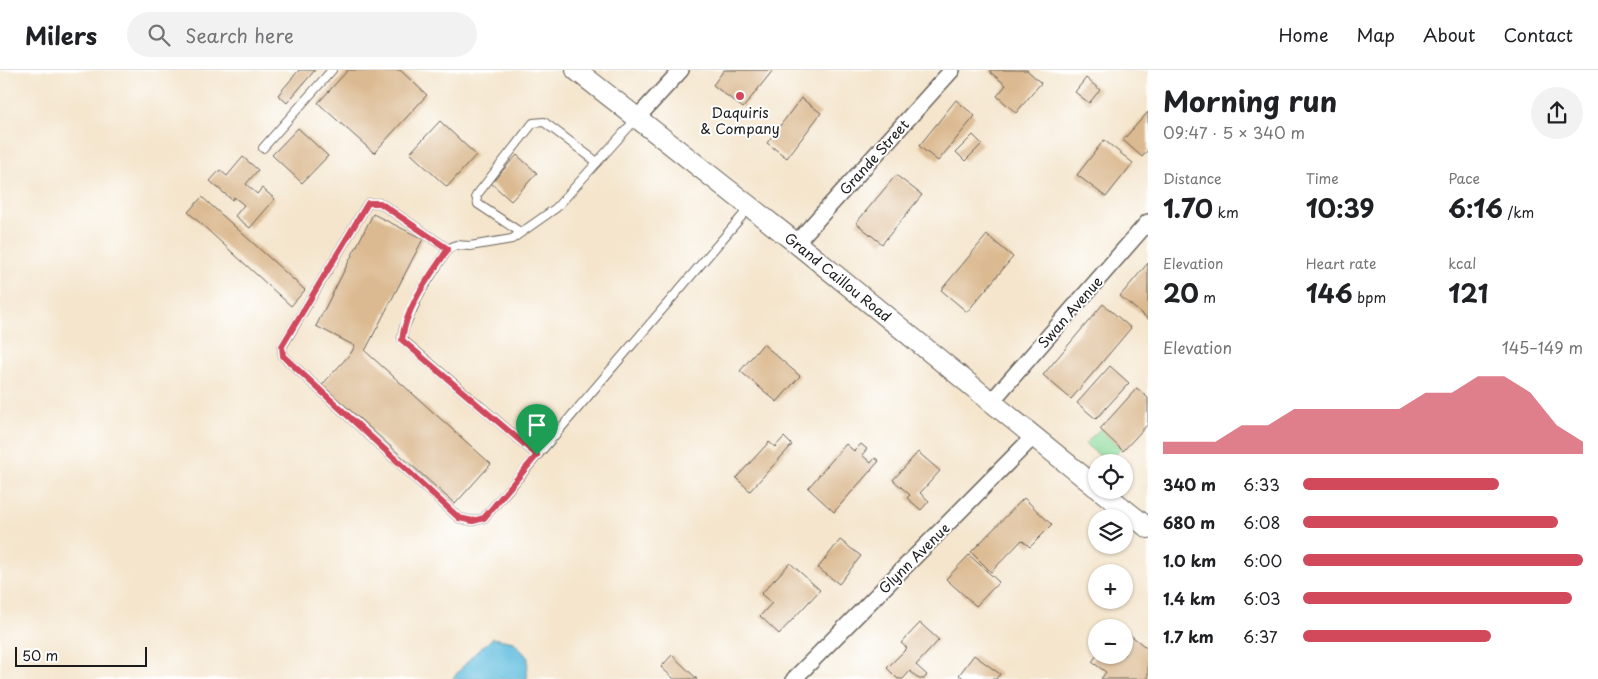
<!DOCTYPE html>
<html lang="en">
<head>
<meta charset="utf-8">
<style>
	:root { --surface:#fff; --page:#f2f2f2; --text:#202124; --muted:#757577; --line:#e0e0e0; --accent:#d1495b }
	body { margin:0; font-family:"Playpen Sans",sans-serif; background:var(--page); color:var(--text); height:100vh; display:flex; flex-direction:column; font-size:19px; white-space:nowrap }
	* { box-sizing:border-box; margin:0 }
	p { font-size:16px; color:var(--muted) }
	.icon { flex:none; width:28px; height:28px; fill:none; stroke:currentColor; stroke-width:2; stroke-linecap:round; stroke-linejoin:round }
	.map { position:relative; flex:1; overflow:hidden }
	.sheet { display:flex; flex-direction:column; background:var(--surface); width:450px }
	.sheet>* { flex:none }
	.controls { position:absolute; left:1088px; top:384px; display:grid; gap:10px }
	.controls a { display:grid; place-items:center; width:45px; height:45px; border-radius:50%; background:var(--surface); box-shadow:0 1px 4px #0004; font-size:25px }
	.scale { position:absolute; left:15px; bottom:12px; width:132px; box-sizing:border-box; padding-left:5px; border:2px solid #1c1c1c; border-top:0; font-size:14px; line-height:18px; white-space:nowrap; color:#1c1c1c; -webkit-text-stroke:4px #fff; paint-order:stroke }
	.pin { position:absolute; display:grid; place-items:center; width:42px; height:42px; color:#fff; margin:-51px -21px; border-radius:50% 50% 50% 0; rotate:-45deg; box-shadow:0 0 5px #0007 }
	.pin .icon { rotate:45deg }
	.round { display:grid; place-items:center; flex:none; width:52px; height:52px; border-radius:26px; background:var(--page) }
	.summary { display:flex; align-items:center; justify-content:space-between; height:85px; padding:0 15px }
	h1 { font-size:28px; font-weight:700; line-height:38px }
	.stats { display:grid; grid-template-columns:repeat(3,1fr); gap:8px; height:85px; padding:5px 15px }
	.stats div { display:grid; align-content:center }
	.stats b { font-size:25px; font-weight:700 }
	.stats small { font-size:14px; font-weight:400 }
	.stats p { font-size:14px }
	.chart { height:140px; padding:10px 15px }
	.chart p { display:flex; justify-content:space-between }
	.chart svg { width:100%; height:90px; margin-top:5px; fill:var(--accent); opacity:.7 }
	ul { padding:0 15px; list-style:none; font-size:16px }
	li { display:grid; grid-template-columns:80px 60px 1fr; align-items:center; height:38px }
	li i { height:12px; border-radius:6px; background:var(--accent) }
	header { display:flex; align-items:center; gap:30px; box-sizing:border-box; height:70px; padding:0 25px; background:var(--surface); border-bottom:1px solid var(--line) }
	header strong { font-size:24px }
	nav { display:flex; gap:28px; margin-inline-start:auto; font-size:18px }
	.search { width:350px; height:45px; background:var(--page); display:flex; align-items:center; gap:12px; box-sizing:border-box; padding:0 18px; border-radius:28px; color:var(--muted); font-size:19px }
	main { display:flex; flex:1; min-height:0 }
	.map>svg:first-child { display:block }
	.green { fill:#8ad999; stroke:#537a5a }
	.water { fill:#60bdde; stroke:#3e6c7d }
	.building { fill:#dbba91 }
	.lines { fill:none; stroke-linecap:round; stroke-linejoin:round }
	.lane-casing { stroke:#68625a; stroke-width:10 }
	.street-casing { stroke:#68625a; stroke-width:18 }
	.secondary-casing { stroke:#68625a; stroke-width:22 }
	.lane { stroke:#fff; stroke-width:8 }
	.street { stroke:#fff; stroke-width:15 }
	.secondary { stroke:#fff; stroke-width:20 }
	.route-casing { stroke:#fff; stroke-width:10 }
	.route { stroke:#d1495b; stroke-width:6 }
	.poi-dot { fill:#d1495b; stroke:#fff; stroke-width:2 }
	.labels { text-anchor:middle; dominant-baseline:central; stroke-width:4; stroke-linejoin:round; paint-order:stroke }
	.poi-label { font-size:14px; fill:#1c1c1c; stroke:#fff }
	.street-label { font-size:14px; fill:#1c1c1c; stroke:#fff }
</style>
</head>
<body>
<header>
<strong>Milers</strong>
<div class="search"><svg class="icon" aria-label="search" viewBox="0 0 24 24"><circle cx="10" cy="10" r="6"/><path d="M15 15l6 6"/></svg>Search here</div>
<nav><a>Home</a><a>Map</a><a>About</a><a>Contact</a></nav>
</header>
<main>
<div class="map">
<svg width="1148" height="609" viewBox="0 0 1148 609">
	<rect width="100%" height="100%" fill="#fff"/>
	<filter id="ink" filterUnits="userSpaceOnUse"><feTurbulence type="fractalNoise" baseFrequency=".02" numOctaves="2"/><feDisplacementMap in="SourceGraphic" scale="10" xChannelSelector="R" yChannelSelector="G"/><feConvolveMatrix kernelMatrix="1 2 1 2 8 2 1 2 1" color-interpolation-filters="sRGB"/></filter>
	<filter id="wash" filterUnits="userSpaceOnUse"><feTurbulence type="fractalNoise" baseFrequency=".0096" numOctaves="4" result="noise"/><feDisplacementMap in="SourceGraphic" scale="20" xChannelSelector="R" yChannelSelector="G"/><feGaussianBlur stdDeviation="1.12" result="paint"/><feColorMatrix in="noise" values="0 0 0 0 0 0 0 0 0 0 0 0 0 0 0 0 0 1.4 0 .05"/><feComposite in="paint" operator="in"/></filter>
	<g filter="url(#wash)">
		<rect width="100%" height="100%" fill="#f4e5cc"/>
		<path class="green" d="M1100,359l21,20 -9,9 5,4h-9l-23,-18z"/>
		<path class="water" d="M493,568l21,4 14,16 -1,21h-75l22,-25z"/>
		<g id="blocks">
			<g class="building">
				<path d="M299,0h16l-28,33 -9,-8z"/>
				<path d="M348,0h52l27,25 -53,58 -56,-50z"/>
				<path d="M724,0h49l-30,38 -30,-23z"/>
				<path d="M991,0h36l14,13 -25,30 -19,-17 9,-11 -16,-13z"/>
				<path d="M1086,8l14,12 -11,13 -14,-11z"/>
				<path d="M801,28l20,15 -34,45 -20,-15z"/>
				<path d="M956,30l19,16 -37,45 -19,-15z"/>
				<path d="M1148,42v38l-6,7 -19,-17z"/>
				<path d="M440,51l36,34 -29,32 -37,-34z"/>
				<path d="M298,58l30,28 -26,27 -30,-28z"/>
				<path d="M973,65l9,9 -17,17 -9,-9z"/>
				<path d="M1104,70l29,23 -27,34 -29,-22z"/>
				<path d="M517,85l20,18 -26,28 -20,-18z"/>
				<path d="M243,87l15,13 -12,14 11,10 5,-6 13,11 -25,29 -15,-12 9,-11 -10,-8 -2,3 -22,-19 10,-11 7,6z"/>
				<path d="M896,105l26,20 -40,49 -26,-21z"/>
				<path d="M202,127l103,93 -14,16 -103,-94z"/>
				<path d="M373,144l50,25 -58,112 126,113 -36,40 -133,-119 29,-32 4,-7 -39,-20z"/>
				<path d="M987,165l26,22 -46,55 -26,-22z"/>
				<path d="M1148,193v56l-28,-23z"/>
				<path d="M1103,234l28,24 -60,71 -28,-24z"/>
				<path d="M763,274l37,32 -23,26 -37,-31z"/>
				<path d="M1110,296l19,17 -33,36 -19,-16z"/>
				<path d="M1137,318l11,10v26l-25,27 -23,-22z"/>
				<path d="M784,367l8,8 -42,46 -14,-13 33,-36 6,5z"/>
				<path d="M846,374l8,7 7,-7 6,5 -5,6 9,8 4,-5 4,3 -45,51 -26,-24z"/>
				<path d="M918,382l22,19 -20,22 9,8 -8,9 -14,-12 3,-3 -17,-15z"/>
				<path d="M1024,428l28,27 -22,22 -8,-7 -31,32 -20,-20z"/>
				<path d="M840,470l21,16 -22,28 -21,-16z"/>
				<path d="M969,485l30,27 -23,24 -30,-27z"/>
				<path d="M790,493l30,27 -41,44 -19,-18 12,-13 -11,-9z"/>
				<path d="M920,553l19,17 -23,25 11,10 -3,4h-5l-9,-8 -7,8h-5l-11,-11 20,-20 -6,-5z"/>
				<path d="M1124,560l24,19v30h-47l5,-7 -14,-10 5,-7h27z"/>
				<path d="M672,585l25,24h-23l-13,-12z"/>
				<path d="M974,585l26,19 -4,5h-31l-6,-4z"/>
			</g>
		</g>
	</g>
	<g filter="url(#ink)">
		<use href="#blocks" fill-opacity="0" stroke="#68625a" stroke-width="1"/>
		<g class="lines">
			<g class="lane-casing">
				<g id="lane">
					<path d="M263,78l69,-78"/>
					<path d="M520,162l-42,-28 -2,-8 57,-73 11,-1 53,40"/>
					<path d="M448,179l-68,-46h-12l-86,144 1,9 176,162 14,3 11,-3 265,-310"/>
					<path d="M537,385l-135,-116 2,-11 17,-37 27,-42 8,-4 14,1 42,-7 44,-31 80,-89"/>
				</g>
			</g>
			<g class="street-casing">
				<g id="street">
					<path d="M637,48l44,-48"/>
					<path d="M796,173l156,-173"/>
					<path d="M992,331l156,-179"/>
					<path d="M794,609l239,-242"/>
				</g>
			</g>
			<g class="secondary-casing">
				<g id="secondary">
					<path d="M576,0l220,173 300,244"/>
					<path d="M1100,420l48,38"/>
				</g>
			</g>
			<use href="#lane" class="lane"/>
			<use href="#street" class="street"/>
			<use href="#secondary" class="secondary"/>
		</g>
	</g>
	<g class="lines" filter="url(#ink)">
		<g class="route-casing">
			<path id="route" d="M368,133h12l68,46c-18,27 -42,57 -46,91l135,115 -53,63 -11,3 -14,-3 -176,-162 -1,-10z"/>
		</g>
		<use href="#route" class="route"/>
	</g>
	<circle class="poi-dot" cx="740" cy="26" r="5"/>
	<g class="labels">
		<g class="poi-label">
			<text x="740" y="42">Daquiris<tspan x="740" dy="16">&amp; Company</tspan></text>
		</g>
		<g class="street-label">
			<text transform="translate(874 87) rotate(-48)">Grande Street</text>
			<text transform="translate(838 207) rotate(39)">Grand Caillou Road</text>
			<text transform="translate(1070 242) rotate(-49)">Swan Avenue</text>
			<text transform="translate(914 488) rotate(-45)">Glynn Avenue</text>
		</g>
	</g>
</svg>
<div class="controls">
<a><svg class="icon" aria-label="locate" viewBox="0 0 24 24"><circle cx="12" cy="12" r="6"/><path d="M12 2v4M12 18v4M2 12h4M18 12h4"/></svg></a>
<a><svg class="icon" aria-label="layers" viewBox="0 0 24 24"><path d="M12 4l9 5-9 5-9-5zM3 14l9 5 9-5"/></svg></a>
<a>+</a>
<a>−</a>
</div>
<div class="scale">50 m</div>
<div class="pin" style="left:537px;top:385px;background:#1e9e55"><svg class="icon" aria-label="arrive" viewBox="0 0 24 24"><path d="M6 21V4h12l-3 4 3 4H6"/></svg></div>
</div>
<section class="sheet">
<div class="summary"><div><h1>Morning run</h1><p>09:47 · 5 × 340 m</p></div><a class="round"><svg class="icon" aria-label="share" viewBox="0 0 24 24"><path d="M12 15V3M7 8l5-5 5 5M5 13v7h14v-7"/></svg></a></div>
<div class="stats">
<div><p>Distance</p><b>1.70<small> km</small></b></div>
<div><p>Time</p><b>10:39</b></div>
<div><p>Pace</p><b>6:16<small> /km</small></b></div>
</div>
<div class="stats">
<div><p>Elevation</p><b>20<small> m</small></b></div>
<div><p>Heart rate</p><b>146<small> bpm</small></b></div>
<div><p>kcal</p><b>121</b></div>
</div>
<div class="chart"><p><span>Elevation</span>145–149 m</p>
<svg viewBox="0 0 160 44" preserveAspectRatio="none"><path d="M0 44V38L10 38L20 38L30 30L40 30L50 22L60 22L70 22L80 22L90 22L100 14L110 14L120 6L130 6L140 14L150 30L160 38V44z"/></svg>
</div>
<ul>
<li><b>340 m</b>6:33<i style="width:70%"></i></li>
<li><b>680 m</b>6:08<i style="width:91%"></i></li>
<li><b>1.0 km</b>6:00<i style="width:100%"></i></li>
<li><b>1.4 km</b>6:03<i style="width:96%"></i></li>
<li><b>1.7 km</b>6:37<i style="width:67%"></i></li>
</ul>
</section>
</main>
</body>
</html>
